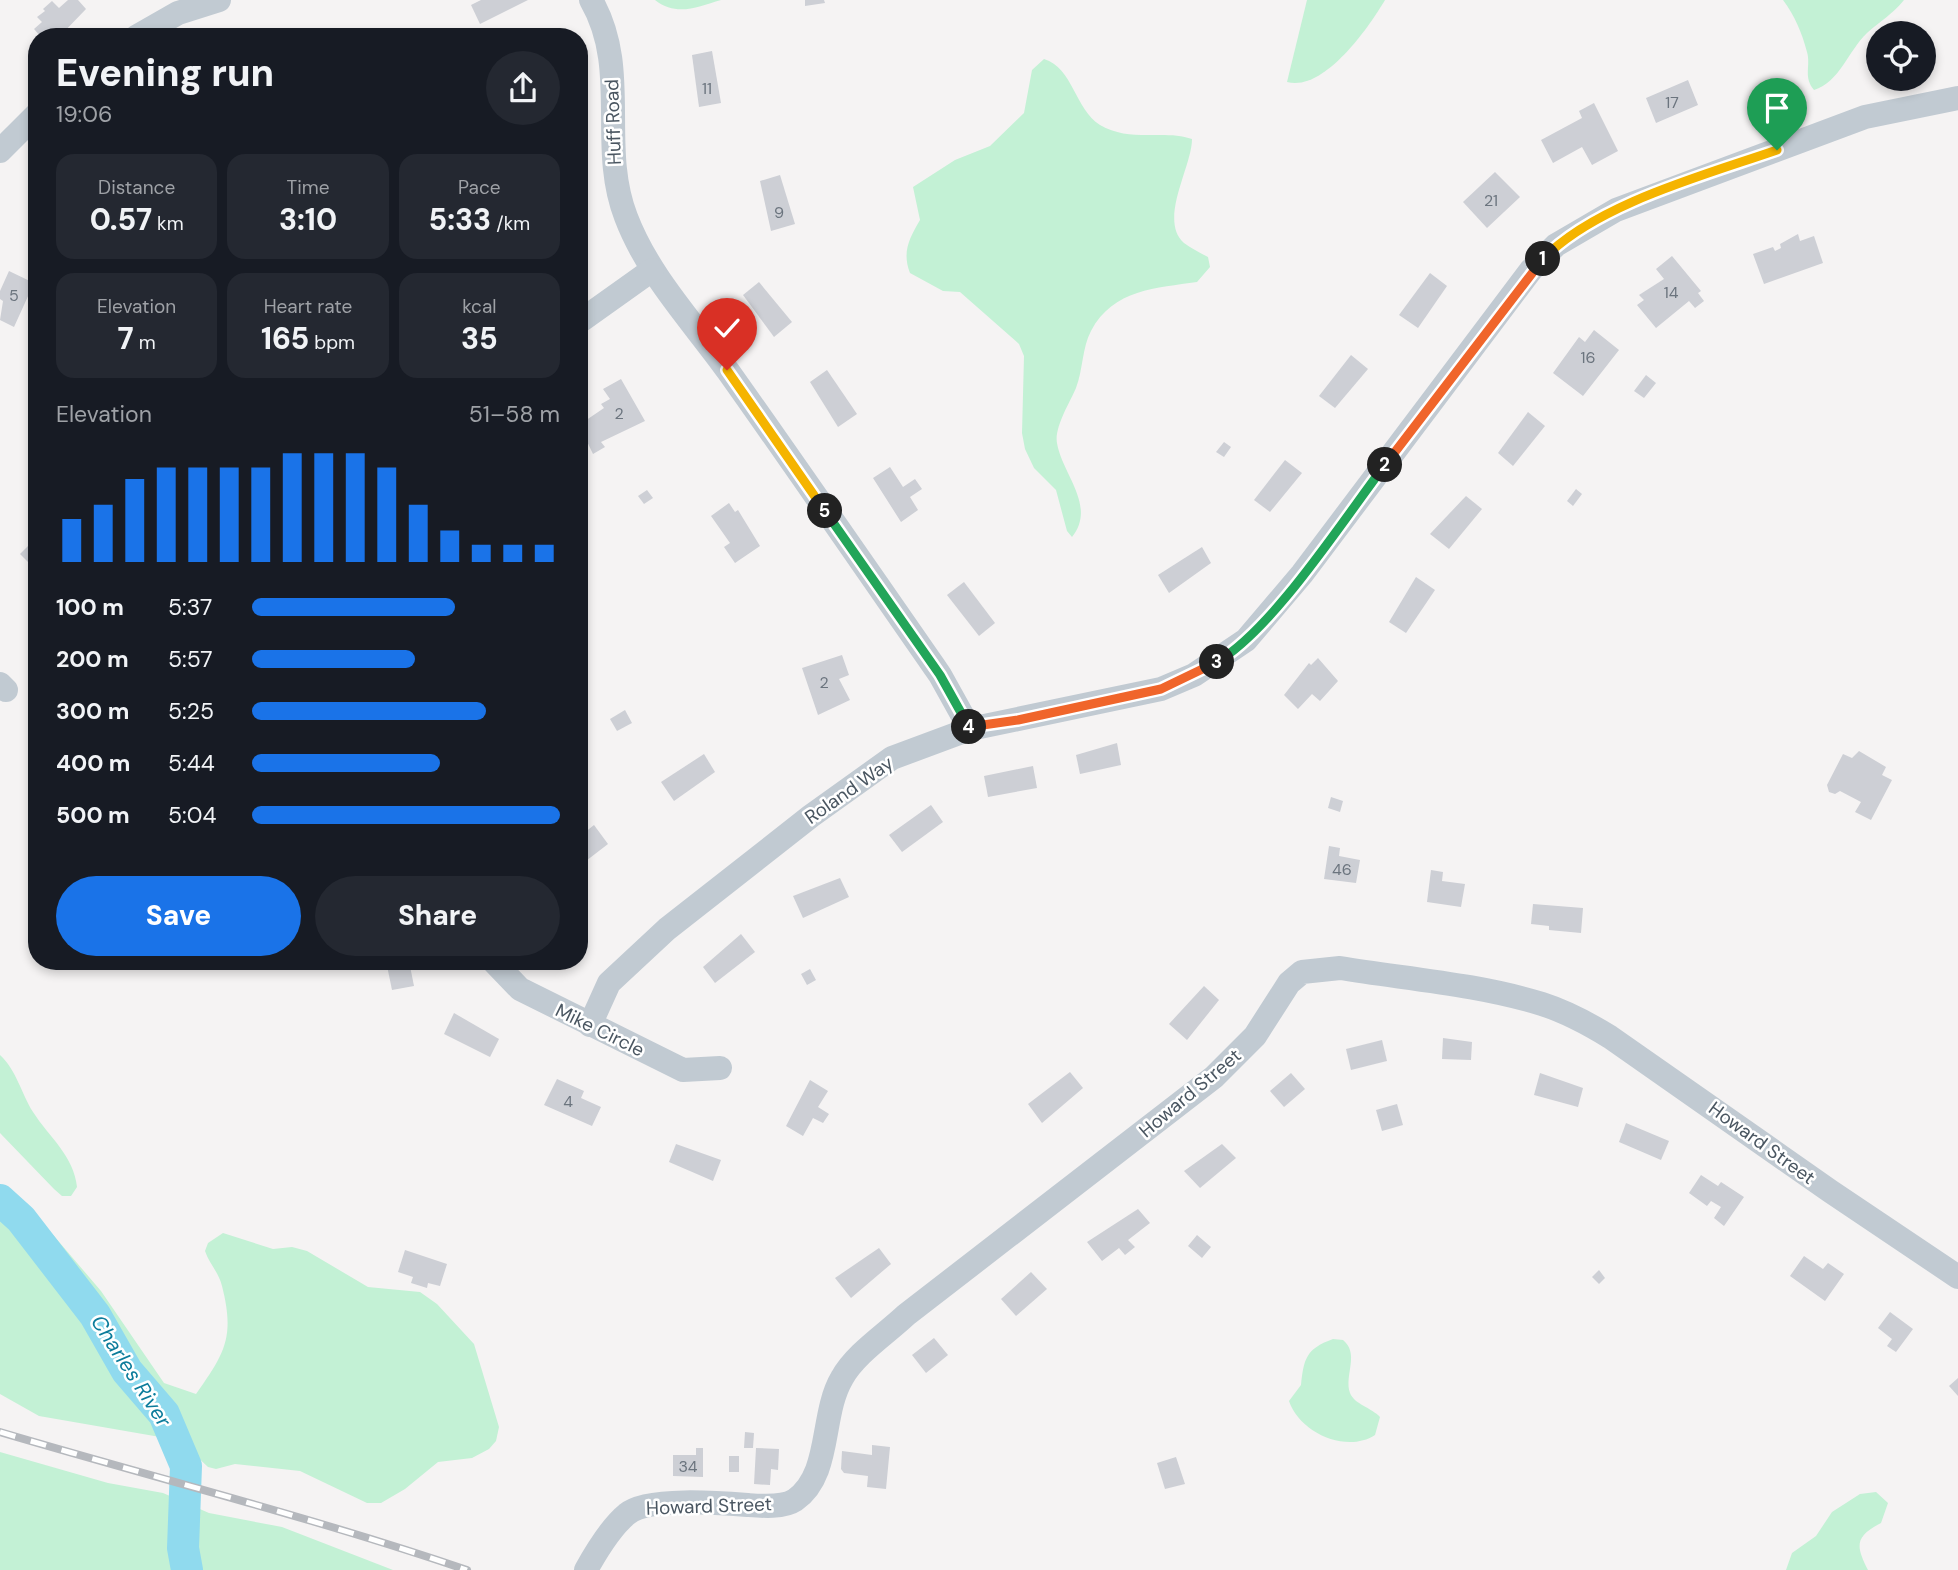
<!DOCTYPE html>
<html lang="en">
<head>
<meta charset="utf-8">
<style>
	:root { --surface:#171b24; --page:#242831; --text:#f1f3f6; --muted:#9ea1a6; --accent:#1a73e8 }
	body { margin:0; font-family:"DM Sans",sans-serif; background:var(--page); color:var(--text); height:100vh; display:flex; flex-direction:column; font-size:26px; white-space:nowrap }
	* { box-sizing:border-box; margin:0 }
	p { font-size:23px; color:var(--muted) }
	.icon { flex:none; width:38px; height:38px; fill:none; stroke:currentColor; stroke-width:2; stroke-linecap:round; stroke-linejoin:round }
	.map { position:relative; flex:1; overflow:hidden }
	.panel { position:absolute; left:28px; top:28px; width:560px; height:942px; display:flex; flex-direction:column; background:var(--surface); border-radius:28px; box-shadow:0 4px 10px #0003 }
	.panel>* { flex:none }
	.buttons { position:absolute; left:1866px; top:21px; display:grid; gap:14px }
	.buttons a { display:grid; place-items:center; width:70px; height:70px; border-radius:50%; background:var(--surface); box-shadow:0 4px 10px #0003; font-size:35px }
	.pin { position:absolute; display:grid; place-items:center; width:60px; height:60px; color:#fff; margin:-72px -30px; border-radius:50% 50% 50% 0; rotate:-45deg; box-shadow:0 0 7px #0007 }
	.pin .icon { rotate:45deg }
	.km { position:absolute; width:35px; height:35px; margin:-18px; border-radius:50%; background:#222; color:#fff; font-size:19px; line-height:35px; text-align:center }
	.round { display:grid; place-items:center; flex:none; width:74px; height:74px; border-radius:37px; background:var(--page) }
	.overview { display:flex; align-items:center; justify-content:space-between; height:119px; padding:0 28px }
	h1 { font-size:38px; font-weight:800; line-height:52px }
	.metrics { display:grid; grid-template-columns:repeat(3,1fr); gap:10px; height:119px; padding:7px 28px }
	.metrics div { display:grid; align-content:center; border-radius:18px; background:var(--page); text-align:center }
	.metrics b { font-size:30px; font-weight:800 }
	.metrics small { font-size:19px; font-weight:400 }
	.metrics p { font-size:19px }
	.chart { height:196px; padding:14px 28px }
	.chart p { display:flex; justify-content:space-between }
	.chart svg { width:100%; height:126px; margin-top:7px; stroke:var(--accent); stroke-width:6 }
	.action { display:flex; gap:14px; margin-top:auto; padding:14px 28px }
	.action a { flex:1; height:80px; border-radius:42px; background:var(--accent); color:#fff; font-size:28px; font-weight:800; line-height:80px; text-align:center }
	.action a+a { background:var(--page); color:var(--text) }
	ul { padding:0 28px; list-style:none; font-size:23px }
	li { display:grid; grid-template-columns:112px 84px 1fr; align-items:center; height:52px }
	li i { height:18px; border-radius:9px; background:var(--accent) }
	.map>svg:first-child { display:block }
	.green { fill:#c3f1d5 }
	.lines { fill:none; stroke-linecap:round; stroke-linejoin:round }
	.river { stroke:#90daee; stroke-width:32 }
	.building { fill:#cdcfd5 }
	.minor { stroke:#c1cad2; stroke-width:24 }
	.rail-casing { stroke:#b5b8bd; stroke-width:8 }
	.rail { stroke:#fff; stroke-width:5; stroke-dasharray:16; stroke-linecap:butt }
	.split-1-casing { stroke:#fff; stroke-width:14 }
	.split-2-casing { stroke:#fff; stroke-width:14 }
	.split-3-casing { stroke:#fff; stroke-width:14 }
	.split-4-casing { stroke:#fff; stroke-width:14 }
	.split-5-casing { stroke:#fff; stroke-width:14 }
	.split-6-casing { stroke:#fff; stroke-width:14 }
	.split-1 { stroke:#f5b400; stroke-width:9 }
	.split-2 { stroke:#f0652b; stroke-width:9 }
	.split-3 { stroke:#22a559; stroke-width:9 }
	.split-4 { stroke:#f0652b; stroke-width:9 }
	.split-5 { stroke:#22a559; stroke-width:9 }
	.split-6 { stroke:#f5b400; stroke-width:9 }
	.labels { text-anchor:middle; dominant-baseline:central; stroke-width:5; stroke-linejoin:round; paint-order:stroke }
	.number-label { font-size:16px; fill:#6b747e }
	.street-label { font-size:19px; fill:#4a5661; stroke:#fff }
	.water-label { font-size:21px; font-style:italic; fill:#0c7c9b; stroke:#fff }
</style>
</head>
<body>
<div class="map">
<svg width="1958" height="1570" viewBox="0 0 1958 1570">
	<rect width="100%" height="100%" fill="#f5f3f3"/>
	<g class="green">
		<path d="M655,0h66c-24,7 -44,17 -66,0z"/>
		<path d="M1307,0h78c-16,27 -61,92 -98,82z"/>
		<path d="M1783,0h121c-12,15 -24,21 -37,33 -19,18 -27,49 -53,57 -11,-13 -3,-24 -7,-38 -5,-19 -12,-36 -24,-52z"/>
		<path d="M1044,59c29,9 31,50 56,66 30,18 65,4 92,14 0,28 -34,81 -8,104 7,5 16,10 24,14l2,10 -13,15c-40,6 -84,7 -106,49 -9,17 -8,39 -15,57 -6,14 -22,40 -19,55 5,31 40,63 15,94l-5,-6 -11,-41 -22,-22 -9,-19 -3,-16 2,-77 -5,-12 -59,-52 -17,-1 -33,-18c-8,-21 -1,-34 10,-53l-7,-33 42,-27 35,-14 34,-33 8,-43z"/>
		<path d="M0,1055c17,16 21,38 33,57 16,25 41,44 44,75l-6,9h-9l-8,-7 -54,-56z"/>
		<path d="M5,1187l49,49 47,55 63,92 32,11c29,-41 39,-57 26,-108 -3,-13 -13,-23 -17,-35l3,-8 15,-10 50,16 19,-2 15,4 61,36 52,5 17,12 37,40 25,83 -3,14 -7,8 -17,9 -34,4 -33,27 -24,14h-14l-67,-32 -65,-7 -19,5 -8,-2 -20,-19 -28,-11 -121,-21 -39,-22v-206z"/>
		<path d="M1333,1339l10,1c17,14 1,35 7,53 4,11 22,15 30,24l-5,18c-29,19 -76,-3 -86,-34l12,-16c3,-25 4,-36 32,-46z"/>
		<path d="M0,1452l108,31 55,10 46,20 73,14 111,43h-393z"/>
		<path d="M1876,1492l12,11 -7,20c-27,14 -25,23 -13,47h-82l6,-17 24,-17 16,-24 28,-18z"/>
	</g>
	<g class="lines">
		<path class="river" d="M0,1200l21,19 74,96 32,56 37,43 22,52 -3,82 4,22"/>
	</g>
	<g class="building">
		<path d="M68,0h10l8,9 -27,28h-18l-7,-8 8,-7 -5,-5 8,-6 -2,-2 9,-8 7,7z"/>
		<path d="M481,0h47l-48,24 -9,-19z"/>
		<path d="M805,0h19l1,3 -20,3z"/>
		<path d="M712,51l9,52 -22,4 -7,-52z"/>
		<path d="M1688,80l10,25 -42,18 -10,-25z"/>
		<path d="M1594,103l24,48 -26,14 -10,-18 -29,16 -12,-23 41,-22 -3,-7z"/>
		<path d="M1495,172l25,25 -33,31 -24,-26z"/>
		<path d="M780,175l15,49 -24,7 -11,-50z"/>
		<path d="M1798,234l2,7 14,-5 9,27 -59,21 -11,-30 20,-7 2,4 6,-3 -1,-4z"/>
		<path d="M1672,256l29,35 -3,2 6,8 -9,7 -6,-7 -33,27 -19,-23 7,-5 -5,-5 25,-16 -8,-10z"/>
		<path d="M9,271l25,12 -20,44 -14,-7 3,-19 -3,-2v-8z"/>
		<path d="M1430,273l17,13 -29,42 -19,-13z"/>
		<path d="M759,282l33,40 -18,15 -31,-42z"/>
		<path d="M1594,330l25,20 -36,46 -30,-23 26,-36 6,5z"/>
		<path d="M1351,355l17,14 -33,39 -16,-12z"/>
		<path d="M827,370l30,44 -19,13 -28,-45z"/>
		<path d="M1646,375l10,8 -12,15 -10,-7z"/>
		<path d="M621,379l24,42 -44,21 4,5 -12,7 -14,-29 25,-17 -3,-4 9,-5 -7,-10z"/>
		<path d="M1528,412l17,14 -32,40 -15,-13z"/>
		<path d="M1224,442l7,5 -7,10 -8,-5z"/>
		<path d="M1285,460l17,13 -32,39 -16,-12z"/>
		<path d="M890,467l13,20 12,-8 7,10 -12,8 8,13 -17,12 -28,-44z"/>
		<path d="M1576,489l6,5 -9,12 -6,-5z"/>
		<path d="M647,490l6,8 -9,6 -6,-8z"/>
		<path d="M1466,496l16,13 -33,40 -19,-15z"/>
		<path d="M729,503l6,9 3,-2 22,36 -25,17 -11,-16 6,-4 -19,-27z"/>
		<path d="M29,545l8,7v9l-5,5 -12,-12z"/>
		<path d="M1202,547l9,16 -42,30 -11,-18z"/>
		<path d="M1416,577l19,13 -29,43 -17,-11z"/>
		<path d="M964,582l31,41 -16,13 -32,-41z"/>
		<path d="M842,655l7,20 -10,4 11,21 -32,15 -16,-47z"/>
		<path d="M1318,658l20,23 -18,20 -8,-7 -14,15 -14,-14 25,-32 2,2z"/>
		<path d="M625,710l7,13 -15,8 -7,-12z"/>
		<path d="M1117,743l4,22 -41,9 -4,-19z"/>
		<path d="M1859,751l27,16 -4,8 10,5 -21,40 -16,-8 6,-10 -21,-11 -5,3 -6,-2 -2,-7 16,-31 9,4z"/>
		<path d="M704,754l11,18 -41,29 -13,-19z"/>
		<path d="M1033,766l4,22 -49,9 -4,-21z"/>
		<path d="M1331,797l12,4 -3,11 -12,-4z"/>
		<path d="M931,805l12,17 -41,30 -13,-17z"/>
		<path d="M594,825l14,19 -26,20 -3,-27z"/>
		<path d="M1329,846l11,2 -1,8 21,4 -4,23 -32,-4z"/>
		<path d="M1431,870l12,2 -1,9 23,3 -4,23 -34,-5z"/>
		<path d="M840,878l9,19 -46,21 -10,-22z"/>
		<path d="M1533,904l50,4 -2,25 -32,-3v-4l-18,-2z"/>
		<path d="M741,934l14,18 -40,31 -12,-16z"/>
		<path d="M386,961h23l5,25 -22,4z"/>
		<path d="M810,969l6,11 -9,5 -6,-11z"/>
		<path d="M1204,986l15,14 -32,40 -18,-16z"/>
		<path d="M454,1013l45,26 -9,18 -46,-23z"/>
		<path d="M1443,1038l29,4 -1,18 -29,-1z"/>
		<path d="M1382,1040l5,21 -36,9 -5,-21z"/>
		<path d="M1070,1072l13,16 -41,35 -14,-19z"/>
		<path d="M1291,1073l14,16 -21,18 -14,-16z"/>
		<path d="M1540,1073l43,15 -5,19 -44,-12z"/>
		<path d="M557,1079l27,12 -3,7 20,9 -9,19 -48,-21z"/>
		<path d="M810,1080l18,11 -10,16 11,7 -6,9 -10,-5 -10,18 -17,-10z"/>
		<path d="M1397,1104l6,21 -21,6 -6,-21z"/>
		<path d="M1626,1123l43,18 -8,19 -42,-18z"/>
		<path d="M676,1144l45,16 -8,21 -44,-19z"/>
		<path d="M1222,1144l14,14 -36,30 -16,-17z"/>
		<path d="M1701,1175l17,11 3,-4 23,15 -20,29 -10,-8 7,-11 -10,-6 -4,5 -18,-13z"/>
		<path d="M1138,1209l12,14 -22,17 7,7 -10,8 -6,-7 -17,13 -15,-19z"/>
		<path d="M1197,1235l14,12 -9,11 -14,-12z"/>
		<path d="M879,1248l12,16 -40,34 -16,-20z"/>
		<path d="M405,1250l42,14 -7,22 -12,-3 -1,5 -16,-5 2,-6 -15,-5z"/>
		<path d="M1804,1256l19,13 5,-6 16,11 -19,27 -35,-25z"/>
		<path d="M1599,1270l6,8 -6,6 -7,-7z"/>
		<path d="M1031,1272l16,17 -31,27 -15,-17z"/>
		<path d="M1890,1312l23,17 -17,23 -9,-6 5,-7 -14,-11z"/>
		<path d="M934,1338l14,17 -22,18 -14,-18z"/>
		<path d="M1958,1378v18l-9,-10z"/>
		<path d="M745,1432l9,1 -1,15h-9z"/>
		<path d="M872,1445l18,2 -4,42 -19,-2 1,-11 -24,-3 -3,-4 1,-18 30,4z"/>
		<path d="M696,1448h7v29l-30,-1v-21h23z"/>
		<path d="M756,1448l23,1 -1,21 -7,-1 -1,16 -16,-1z"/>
		<rect x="729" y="1456" width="10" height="16"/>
		<path d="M1176,1457l9,27 -20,5 -8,-26z"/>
	</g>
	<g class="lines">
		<g class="minor">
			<path d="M591,0c40,69 7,145 35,217 22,58 66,104 102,154 71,100 141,202 212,304l30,54"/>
			<path d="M136,37l42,-24 41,-13"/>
			<path d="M0,151l37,-37"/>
			<path d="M579,322l73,-52"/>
			<path d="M0,684l6,6"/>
			<path d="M493,961l27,28 163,81 37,-2"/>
			<path d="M590,1025l19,-42 58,-54 144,-113 81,-58 78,-29 191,-40 33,-14 52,-35 56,-66 229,-304 25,-25 60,-35 249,-93 93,-19"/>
			<path d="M586,1570c10,-18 25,-43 41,-56 19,-17 95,-11 121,-9 13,1 35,3 47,-5 37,-26 25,-85 47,-122 13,-24 44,-44 64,-63l308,-238 41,-41 34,-53 13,-11 38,-4c67,11 137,16 202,36 25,8 47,20 68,33l220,154 128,86"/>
		</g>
		<g class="rail-casing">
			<path id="rail" d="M0,1432c156,46 314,86 467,138"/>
		</g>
		<use href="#rail" class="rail"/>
	</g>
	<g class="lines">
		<g class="split-1-casing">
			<path id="split-1" d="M1543,259c53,-55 162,-84 234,-109"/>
		</g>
		<g class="split-2-casing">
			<path id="split-2" d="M1385,465l158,-206"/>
		</g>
		<g class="split-3-casing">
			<path id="split-3" d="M1217,662c57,-34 126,-142 168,-197"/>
		</g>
		<g class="split-4-casing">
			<path id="split-4" d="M969,727l49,-7 143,-31 56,-27"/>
		</g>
		<g class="split-5-casing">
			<path id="split-5" d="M825,511l115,164 29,52"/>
		</g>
		<g class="split-6-casing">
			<path id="split-6" d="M727,370l98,141"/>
		</g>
		<use href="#split-1" class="split-1"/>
		<use href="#split-2" class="split-2"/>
		<use href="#split-3" class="split-3"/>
		<use href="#split-4" class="split-4"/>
		<use href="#split-5" class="split-5"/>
		<use href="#split-6" class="split-6"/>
	</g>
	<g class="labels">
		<g class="number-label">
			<text x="707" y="88">11</text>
			<text x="1672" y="102">17</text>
			<text x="1491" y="200">21</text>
			<text x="779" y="212">9</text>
			<text x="1671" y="292">14</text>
			<text x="14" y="295">5</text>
			<text x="1588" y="357">16</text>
			<text x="619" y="413">2</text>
			<text x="824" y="682">2</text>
			<text x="1342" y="869">46</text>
			<text x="568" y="1101">4</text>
			<text x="688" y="1466">34</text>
		</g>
		<g class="street-label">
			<text transform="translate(613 122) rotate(-92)">Huff Road</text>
			<text transform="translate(849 790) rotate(-35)">Roland Way</text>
			<text transform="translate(600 1030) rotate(26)">Mike Circle</text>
			<text transform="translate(1190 1093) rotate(-40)">Howard Street</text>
			<text transform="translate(1762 1143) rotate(36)">Howard Street</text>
			<text transform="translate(709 1506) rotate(-2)">Howard Street</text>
		</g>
		<g class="water-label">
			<text transform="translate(131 1371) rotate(57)">Charles River</text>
		</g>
	</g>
</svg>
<div class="buttons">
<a><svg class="icon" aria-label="locate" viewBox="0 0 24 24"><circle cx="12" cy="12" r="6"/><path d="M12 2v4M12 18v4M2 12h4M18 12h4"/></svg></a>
</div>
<div class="pin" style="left:1777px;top:150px;background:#1e9e55"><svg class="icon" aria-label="arrive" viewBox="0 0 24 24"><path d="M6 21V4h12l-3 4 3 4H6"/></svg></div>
<div class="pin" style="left:727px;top:370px;background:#d93025"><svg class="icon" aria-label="check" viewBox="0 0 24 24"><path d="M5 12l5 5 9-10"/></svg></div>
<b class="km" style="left:1543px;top:259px">1</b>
<b class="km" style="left:1385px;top:465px">2</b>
<b class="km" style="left:1217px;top:662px">3</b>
<b class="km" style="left:969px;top:727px">4</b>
<b class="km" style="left:825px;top:511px">5</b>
<section class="panel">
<div class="overview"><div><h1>Evening run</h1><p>19:06</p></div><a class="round"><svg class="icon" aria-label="share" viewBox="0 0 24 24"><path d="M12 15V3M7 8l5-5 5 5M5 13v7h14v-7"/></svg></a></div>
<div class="metrics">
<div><p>Distance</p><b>0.57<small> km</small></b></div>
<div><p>Time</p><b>3:10</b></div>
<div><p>Pace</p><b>5:33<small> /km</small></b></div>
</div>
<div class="metrics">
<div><p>Elevation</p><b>7<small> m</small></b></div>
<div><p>Heart rate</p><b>165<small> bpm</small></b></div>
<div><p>kcal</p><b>35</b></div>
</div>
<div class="chart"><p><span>Elevation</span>51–58 m</p>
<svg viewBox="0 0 160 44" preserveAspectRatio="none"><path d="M5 44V29M15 44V24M25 44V15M35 44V11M45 44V11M55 44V11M65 44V11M75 44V6M85 44V6M95 44V6M105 44V11M115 44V24M125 44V33M135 44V38M145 44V38M155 44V38"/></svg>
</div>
<ul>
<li><b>100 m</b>5:37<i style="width:66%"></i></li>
<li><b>200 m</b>5:57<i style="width:53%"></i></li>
<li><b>300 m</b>5:25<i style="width:76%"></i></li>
<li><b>400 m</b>5:44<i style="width:61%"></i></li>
<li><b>500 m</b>5:04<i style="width:100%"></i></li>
</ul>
<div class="action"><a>Save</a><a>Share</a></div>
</section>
</div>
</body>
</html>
